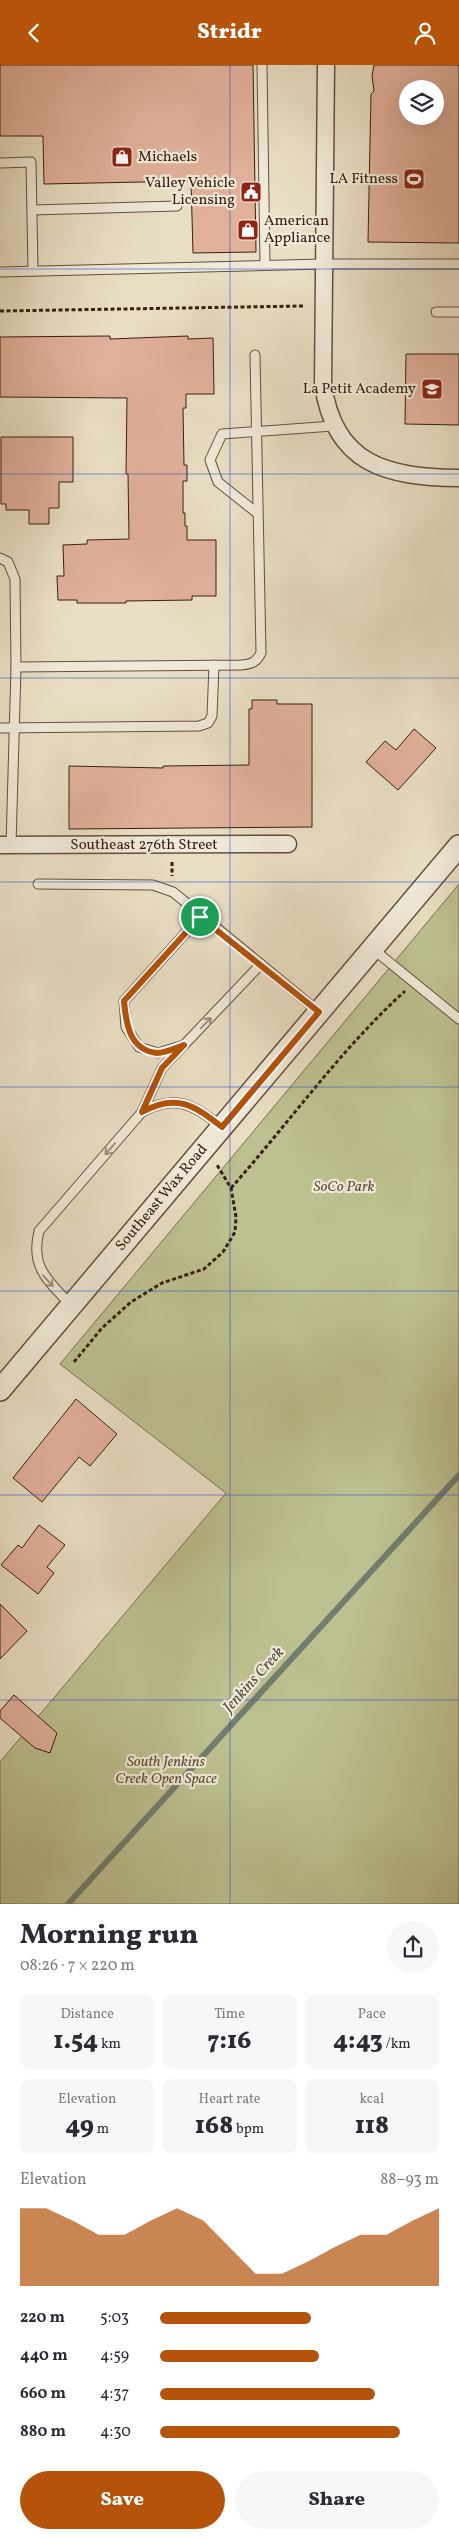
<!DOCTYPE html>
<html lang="en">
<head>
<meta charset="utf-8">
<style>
	:root { --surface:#fff; --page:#f7f7f7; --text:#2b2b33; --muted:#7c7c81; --accent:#b45309 }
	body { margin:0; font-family:Vollkorn,serif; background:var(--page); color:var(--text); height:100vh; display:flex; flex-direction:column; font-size:19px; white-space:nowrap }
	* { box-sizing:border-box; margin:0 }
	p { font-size:16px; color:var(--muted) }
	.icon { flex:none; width:28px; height:28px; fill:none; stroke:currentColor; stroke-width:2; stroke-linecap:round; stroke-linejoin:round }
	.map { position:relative; height:1839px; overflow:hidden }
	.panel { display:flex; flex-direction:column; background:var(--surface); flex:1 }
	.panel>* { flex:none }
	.controls { position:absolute; left:399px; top:15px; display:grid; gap:10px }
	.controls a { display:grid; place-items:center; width:45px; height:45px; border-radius:50%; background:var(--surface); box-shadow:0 5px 20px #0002; font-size:25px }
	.pin { position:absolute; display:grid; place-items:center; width:42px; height:42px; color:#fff; margin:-21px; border:2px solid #fff; border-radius:50%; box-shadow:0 1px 5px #0007 }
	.round { display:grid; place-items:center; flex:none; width:52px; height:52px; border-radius:26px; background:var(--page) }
	.summary { display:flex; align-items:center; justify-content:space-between; height:85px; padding:0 20px }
	h1 { font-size:28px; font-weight:800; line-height:38px }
	.stats { display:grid; grid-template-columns:repeat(3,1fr); gap:8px; height:85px; padding:5px 20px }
	.stats div { display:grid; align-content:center; border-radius:10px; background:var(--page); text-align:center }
	.stats b { font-size:25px; font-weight:800 }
	.stats small { font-size:14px; font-weight:400 }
	.stats p { font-size:14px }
	.chart { height:140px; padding:10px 20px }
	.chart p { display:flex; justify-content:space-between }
	.chart svg { width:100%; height:90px; margin-top:5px; fill:var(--accent); opacity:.7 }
	.primary-button { display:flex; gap:10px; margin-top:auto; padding:10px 20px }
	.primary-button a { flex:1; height:58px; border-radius:30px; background:var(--accent); color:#fff; font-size:20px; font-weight:800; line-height:58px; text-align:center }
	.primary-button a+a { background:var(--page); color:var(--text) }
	ul { padding:0 20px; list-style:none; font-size:16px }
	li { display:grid; grid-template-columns:80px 60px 1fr; align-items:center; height:38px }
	li i { height:12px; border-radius:6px; background:var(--accent) }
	header { display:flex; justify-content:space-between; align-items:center; height:65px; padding:0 20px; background:var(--accent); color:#fff; font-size:22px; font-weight:800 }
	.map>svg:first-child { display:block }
	.green { fill:#bdc090; stroke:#7a704f }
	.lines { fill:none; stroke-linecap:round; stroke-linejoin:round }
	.stream { stroke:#717e6f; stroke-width:6 }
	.building { fill:#e2b19c; stroke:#37200e; fill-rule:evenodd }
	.service-casing { stroke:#64503c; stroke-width:11 }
	.minor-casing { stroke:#64503c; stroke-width:19 }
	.tertiary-casing { stroke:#64503c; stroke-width:24 }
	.path { stroke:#37200e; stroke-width:3; stroke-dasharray:4 2.5; stroke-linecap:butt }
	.service { stroke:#f1ead9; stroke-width:9 }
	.minor { stroke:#f1ead9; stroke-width:16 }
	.tertiary { stroke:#f1ead9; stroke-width:21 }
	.oneway { stroke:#9d8f7e }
	.route-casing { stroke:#fff; stroke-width:10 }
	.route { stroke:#b45309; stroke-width:6 }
	.grid { fill:none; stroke:#1d4ed8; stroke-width:1; stroke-opacity:0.55 }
	.labels { text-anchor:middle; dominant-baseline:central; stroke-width:4.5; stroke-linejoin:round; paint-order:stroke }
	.poi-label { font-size:15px; fill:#37200e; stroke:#f1ead9; text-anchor:end }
	.street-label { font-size:15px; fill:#37200e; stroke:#f1ead9 }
	.park-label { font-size:15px; font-style:italic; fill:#5f5035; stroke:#f1ead9 }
	.water-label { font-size:16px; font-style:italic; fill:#544f3f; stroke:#f1ead9 }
</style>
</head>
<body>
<header><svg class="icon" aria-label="back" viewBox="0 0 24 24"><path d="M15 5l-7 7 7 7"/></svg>Stridr<svg class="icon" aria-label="person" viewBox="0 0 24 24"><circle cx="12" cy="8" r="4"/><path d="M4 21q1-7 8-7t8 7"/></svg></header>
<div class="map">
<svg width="459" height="1839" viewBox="0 0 459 1839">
	<rect width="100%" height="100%" fill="#eadfc5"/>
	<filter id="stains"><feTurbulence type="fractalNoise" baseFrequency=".004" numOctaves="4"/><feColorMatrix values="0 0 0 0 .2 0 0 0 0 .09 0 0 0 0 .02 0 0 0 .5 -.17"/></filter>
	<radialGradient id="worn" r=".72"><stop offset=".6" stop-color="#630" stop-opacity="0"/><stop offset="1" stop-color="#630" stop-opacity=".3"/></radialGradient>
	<path class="green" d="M459,819v1020h-459v-142l226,-269 -166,-129z"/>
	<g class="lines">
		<path class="stream" d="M68,1839l391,-429"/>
	</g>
	<g class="building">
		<path d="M0,0h253l3,187 -63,1 -2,-72 -147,3 -1,-48h-43z"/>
		<path d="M374,0h85v178l-91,-1 3,-148 3,-3 -2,-15zM408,24h27v27h-27z"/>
		<path d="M110,271v3l78,-3v3l25,-1 1,56h-28v14h-3l1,57h3v16h-4v32h2v13h2v14h29v56h-24v4l-66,1v2h-49v-3h-19l-1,-24h7l-1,-31 24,-1v-4l42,-1 -1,-65h-2l1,-76 -127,-1v-60z"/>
		<path d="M406,289h53v71l-54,-1z"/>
		<path d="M1,372h72v45h-14v26h-10v16h-20v-14h-23v-6h-5z"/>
		<path d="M252,635h25v4h35v123l-243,2v-63l94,2v-2l86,-1v-56h3z"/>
		<path d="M414,664l22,19 -38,42 -32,-28 19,-21 11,9z"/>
		<path d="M76,1334l41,35 -27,32 -11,-9 -37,45 -29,-24z"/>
		<path d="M39,1460l26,20 -18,22 7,6 -16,21 -37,-29 17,-20 4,3z"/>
		<path d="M0,1539l27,27 -27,28z"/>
		<path d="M14,1630l43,38 -7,20 -15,-5 -35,-30v-7z"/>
	</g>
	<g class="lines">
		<g class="service-casing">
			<g id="service">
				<path d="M262,0l3,200"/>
				<path d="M0,98l31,-1 2,109"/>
				<path d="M32,145l145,-4"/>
				<path d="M0,207l323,-8h136"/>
				<path d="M436,247h23"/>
				<path d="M257,448l-39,-31 -8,-22 12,-26 111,-8"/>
				<path d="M0,493l8,4 7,17 1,88 -5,178"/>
				<path d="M16,602l225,-2c10,-1 15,-2 20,-12l-6,-298"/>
				<path d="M0,663l199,-2 9,-3 4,-7 2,-51"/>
				<path d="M38,819l115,1 20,7 146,120"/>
				<path d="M200,852l-76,84 2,26 13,20 19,6 26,-8 77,-81"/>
				<path d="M373,884l86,70"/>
				<path d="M142,1047c34,-19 51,-7 80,15"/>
				<path d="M71,1240c-23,-24 -41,-38 -32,-74l103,-119 20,-44 22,-23"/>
			</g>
		</g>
		<g class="minor-casing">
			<g id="minor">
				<path d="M326,0l-3,319c11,81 64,93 136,94"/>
				<path d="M0,780l288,-1"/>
			</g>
		</g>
		<g class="tertiary-casing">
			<path id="tertiary" d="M0,1325l459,-544"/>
		</g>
		<g class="path">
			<path d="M0,246l304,-5"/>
			<path d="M172,797v14"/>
			<path d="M231,1123c58,-65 109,-138 174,-197"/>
			<path d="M74,1297l28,-34 29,-26 31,-19 42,-14 19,-17 12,-20 1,-15 -5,-29 -14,-23"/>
		</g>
		<use href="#service" class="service"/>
		<use href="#minor" class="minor"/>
		<use href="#tertiary" class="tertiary"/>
	</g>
	<defs><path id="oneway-shaft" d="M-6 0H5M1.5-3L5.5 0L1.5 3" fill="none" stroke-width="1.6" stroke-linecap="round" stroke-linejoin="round" transform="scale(1.25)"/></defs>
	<g class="oneway">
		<use href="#oneway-shaft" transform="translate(206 958) rotate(-46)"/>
		<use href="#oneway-shaft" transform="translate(110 1084) rotate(131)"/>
		<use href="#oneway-shaft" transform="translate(48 1216) rotate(48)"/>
	</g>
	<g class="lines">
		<g class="route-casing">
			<path id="route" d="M200,852l119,95 -97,115c-28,-22 -46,-34 -80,-15l20,-44 22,-23c-8,3 -19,8 -27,8 -28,-3 -31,-30 -33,-52z"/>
		</g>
		<use href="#route" class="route"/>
	</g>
	<path class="grid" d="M230,0v1839M0,204h459M0,409h459M0,613h459M0,817h459M0,1022h459M0,1226h459M0,1430h459M0,1635h459"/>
	<defs>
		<g id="shop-square" transform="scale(1.125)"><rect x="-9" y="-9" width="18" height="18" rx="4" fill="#8f2418" stroke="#f1ead9"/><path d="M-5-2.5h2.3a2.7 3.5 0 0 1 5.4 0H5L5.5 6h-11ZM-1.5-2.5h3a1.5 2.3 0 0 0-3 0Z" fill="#fff"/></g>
		<g id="stadium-square" transform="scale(1.125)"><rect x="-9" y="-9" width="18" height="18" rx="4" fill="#8f2418" stroke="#f1ead9"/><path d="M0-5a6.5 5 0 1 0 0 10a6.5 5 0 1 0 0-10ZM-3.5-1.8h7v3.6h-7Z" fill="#fff"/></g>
		<g id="civic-square" transform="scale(1.125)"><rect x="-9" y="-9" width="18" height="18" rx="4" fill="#8f2418" stroke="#f1ead9"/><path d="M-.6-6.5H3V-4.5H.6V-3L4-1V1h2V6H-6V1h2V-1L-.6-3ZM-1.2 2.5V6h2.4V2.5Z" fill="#fff"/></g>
		<g id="school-square" transform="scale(1.125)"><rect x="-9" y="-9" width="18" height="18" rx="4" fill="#8f2418" stroke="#f1ead9"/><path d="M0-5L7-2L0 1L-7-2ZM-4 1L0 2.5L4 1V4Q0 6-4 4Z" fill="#fff"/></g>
	</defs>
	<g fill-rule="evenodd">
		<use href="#shop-square" x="122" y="92"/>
		<use href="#stadium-square" x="414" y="114"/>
		<use href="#civic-square" x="251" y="127"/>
		<use href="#shop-square" x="248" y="165"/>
		<use href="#school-square" x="432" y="324"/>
	</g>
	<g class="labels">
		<g class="poi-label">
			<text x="138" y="92" text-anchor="start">Michaels</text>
			<text x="398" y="114">LA Fitness</text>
			<text x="235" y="118">Valley Vehicle<tspan x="235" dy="17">Licensing</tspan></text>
			<text x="264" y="156" text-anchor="start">American<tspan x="264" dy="17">Appliance</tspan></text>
			<text x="416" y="324">La Petit Academy</text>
		</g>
		<g class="street-label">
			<text x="144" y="780">Southeast 276th Street</text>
			<text transform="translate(162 1133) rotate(-50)">Southeast Wax Road</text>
		</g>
		<g class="park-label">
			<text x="344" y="1122">SoCo Park</text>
			<text x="166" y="1697">South Jenkins<tspan x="166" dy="17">Creek Open Space</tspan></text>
		</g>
		<g class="water-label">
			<text transform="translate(254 1615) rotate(-48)">Jenkins Creek</text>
		</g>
	</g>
	<rect width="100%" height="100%" filter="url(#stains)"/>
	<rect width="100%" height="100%" fill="url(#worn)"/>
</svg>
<div class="controls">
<a><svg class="icon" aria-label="layers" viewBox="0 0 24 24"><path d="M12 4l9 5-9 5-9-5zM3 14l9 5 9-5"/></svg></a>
</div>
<div class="pin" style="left:200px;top:852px;background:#1e9e55"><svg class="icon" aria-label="arrive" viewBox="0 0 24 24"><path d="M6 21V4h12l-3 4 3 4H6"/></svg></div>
</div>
<section class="panel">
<div class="summary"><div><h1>Morning run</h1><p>08:26 · 7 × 220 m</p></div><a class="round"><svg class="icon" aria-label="share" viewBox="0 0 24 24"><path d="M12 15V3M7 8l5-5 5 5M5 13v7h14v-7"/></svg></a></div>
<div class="stats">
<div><p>Distance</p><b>1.54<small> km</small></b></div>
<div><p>Time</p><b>7:16</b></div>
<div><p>Pace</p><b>4:43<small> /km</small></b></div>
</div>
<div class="stats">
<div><p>Elevation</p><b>49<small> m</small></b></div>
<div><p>Heart rate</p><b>168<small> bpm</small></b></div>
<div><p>kcal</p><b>118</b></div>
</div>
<div class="chart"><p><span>Elevation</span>88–93 m</p>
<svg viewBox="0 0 160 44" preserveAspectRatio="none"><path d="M0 44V6L10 6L20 12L30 19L40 19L50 12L60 6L70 12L80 25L90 38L100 38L110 32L120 25L130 19L140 19L150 12L160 6V44z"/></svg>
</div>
<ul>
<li><b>220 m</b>5:03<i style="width:54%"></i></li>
<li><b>440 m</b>4:59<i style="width:57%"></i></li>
<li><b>660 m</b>4:37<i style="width:77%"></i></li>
<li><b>880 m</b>4:30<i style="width:86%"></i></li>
</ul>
<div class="primary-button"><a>Save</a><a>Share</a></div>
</section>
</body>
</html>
